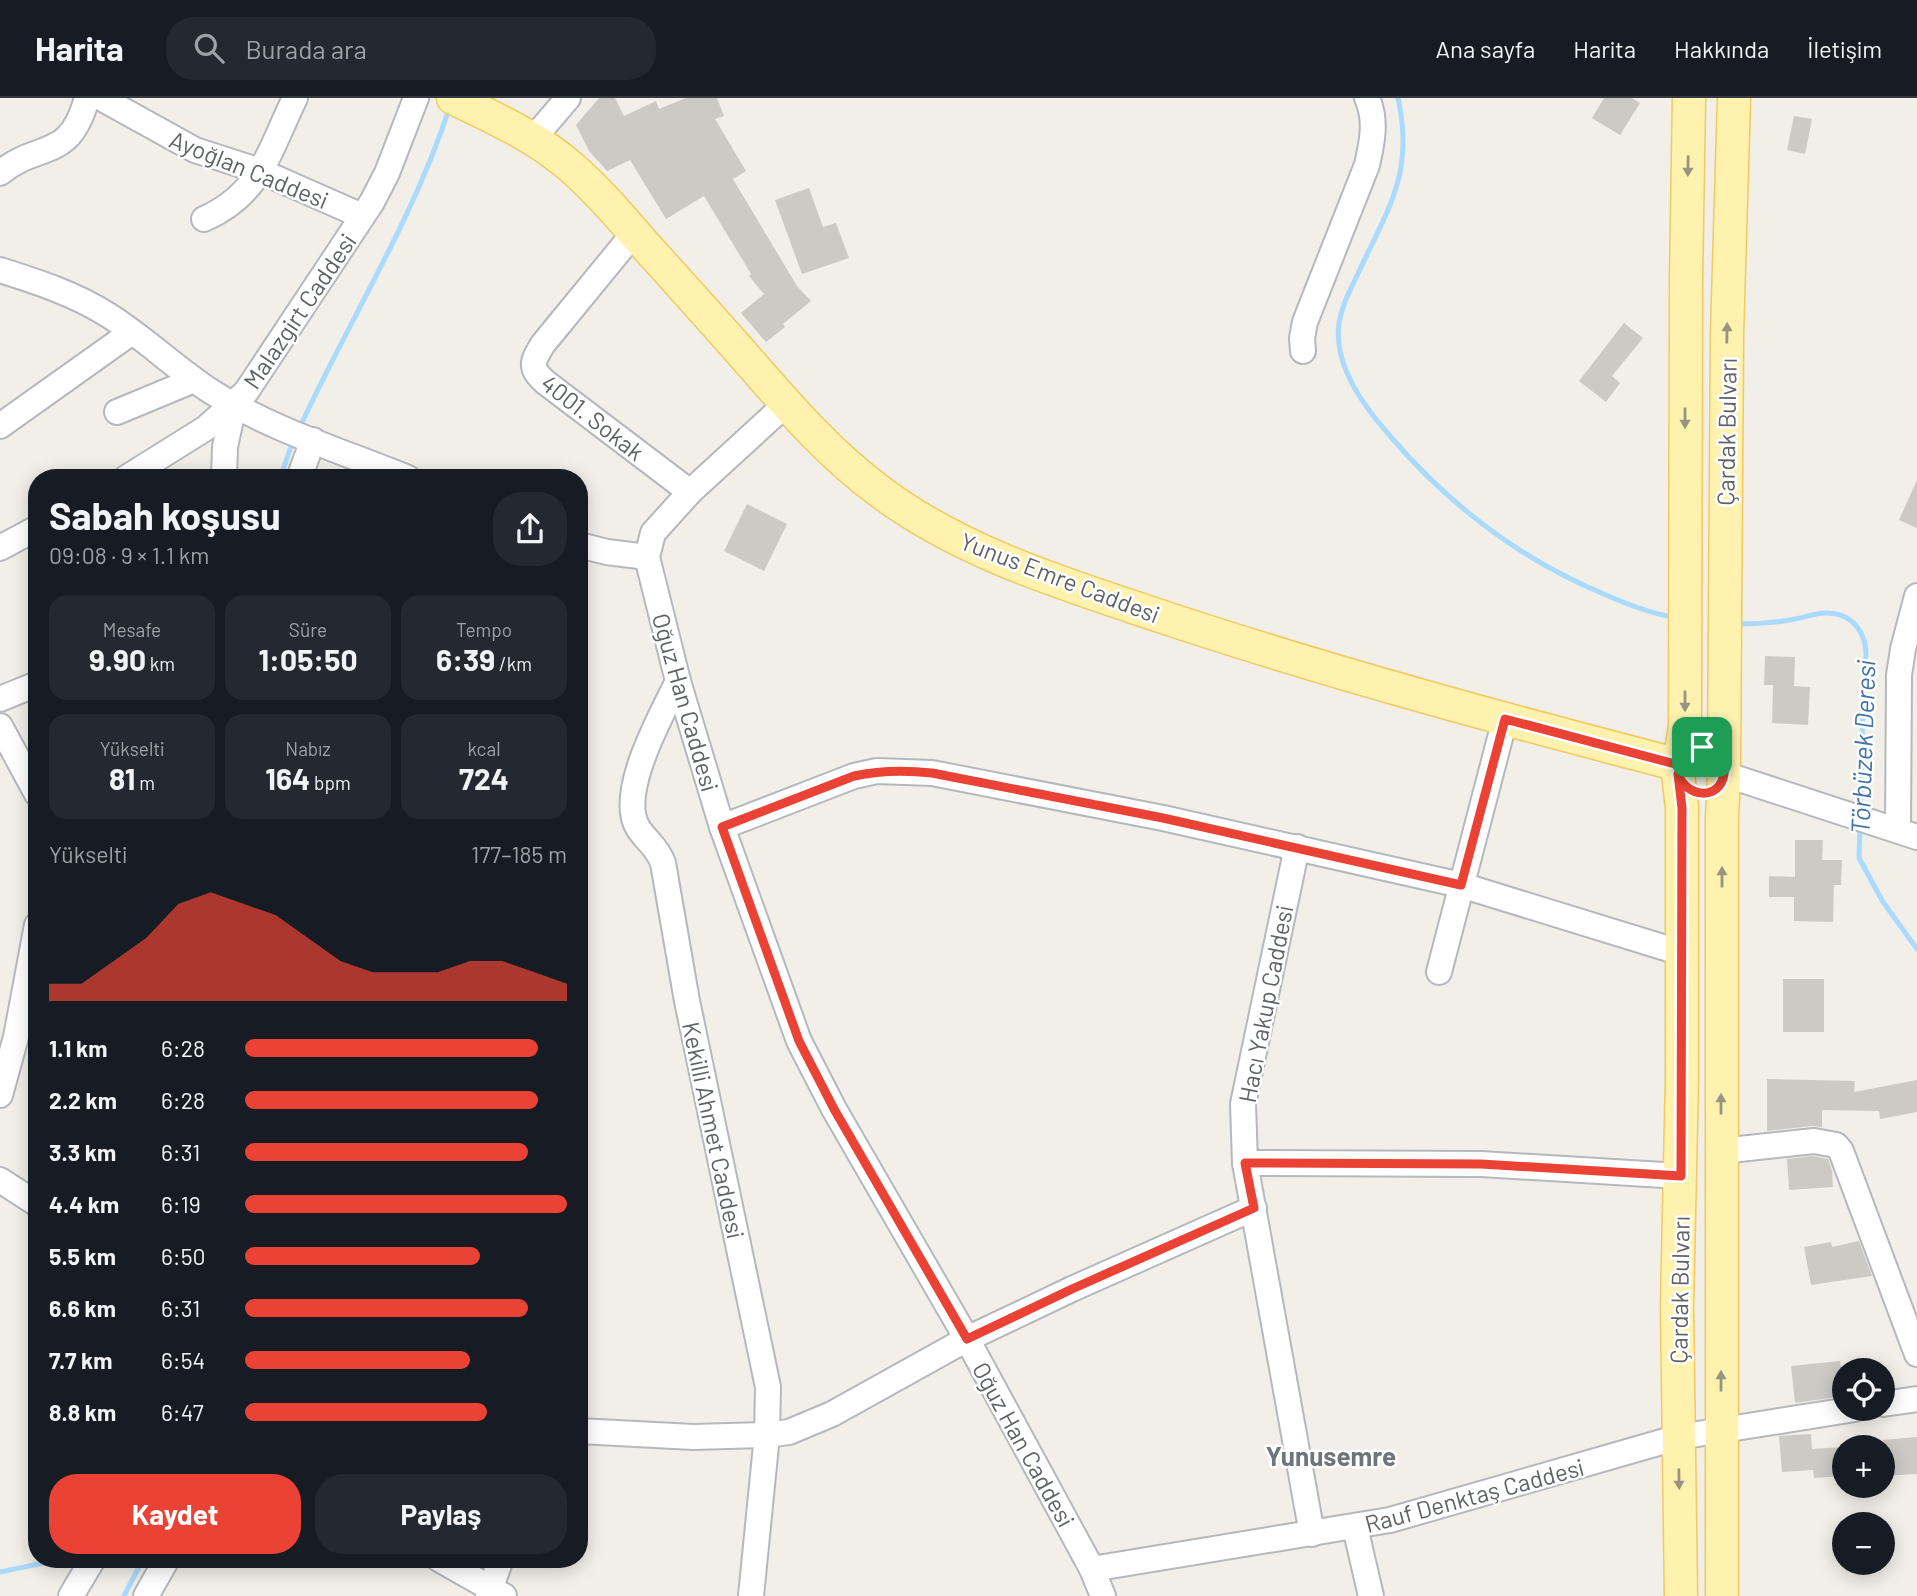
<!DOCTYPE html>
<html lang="tr">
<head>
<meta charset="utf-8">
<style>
	:root { --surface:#171b24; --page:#242831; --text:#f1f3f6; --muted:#9ea1a6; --line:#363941; --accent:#ea4335 }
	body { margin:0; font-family:Barlow,sans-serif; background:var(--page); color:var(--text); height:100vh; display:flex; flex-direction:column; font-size:26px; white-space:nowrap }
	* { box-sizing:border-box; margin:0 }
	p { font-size:23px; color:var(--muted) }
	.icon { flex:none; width:38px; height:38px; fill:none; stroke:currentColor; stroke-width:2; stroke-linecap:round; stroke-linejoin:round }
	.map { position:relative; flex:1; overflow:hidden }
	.side { position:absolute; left:28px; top:371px; width:560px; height:1099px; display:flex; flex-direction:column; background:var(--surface); border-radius:28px; box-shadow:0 4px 18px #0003 }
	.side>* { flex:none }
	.controls { position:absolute; left:1832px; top:1260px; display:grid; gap:14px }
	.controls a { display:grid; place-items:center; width:63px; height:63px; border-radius:50%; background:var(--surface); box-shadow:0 4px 18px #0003; font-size:35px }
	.pin { position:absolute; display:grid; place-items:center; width:60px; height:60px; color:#fff; margin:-30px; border-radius:14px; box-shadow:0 4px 10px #0006 }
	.round { display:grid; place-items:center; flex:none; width:74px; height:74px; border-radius:28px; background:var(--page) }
	.overview { display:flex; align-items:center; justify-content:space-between; height:119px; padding:0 21px }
	h1 { font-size:38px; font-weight:700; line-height:52px }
	.metrics { display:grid; grid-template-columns:repeat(3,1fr); gap:10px; height:119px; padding:7px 21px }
	.metrics div { display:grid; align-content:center; border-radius:18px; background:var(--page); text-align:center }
	.metrics b { font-size:30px; font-weight:700 }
	.metrics small { font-size:19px; font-weight:400 }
	.metrics p { font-size:19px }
	.chart { height:196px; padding:14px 21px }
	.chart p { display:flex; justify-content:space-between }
	.chart svg { width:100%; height:126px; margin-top:7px; fill:var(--accent); opacity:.7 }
	.cta { display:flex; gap:14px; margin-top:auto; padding:14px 21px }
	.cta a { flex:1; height:80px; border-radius:28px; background:var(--accent); color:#fff; font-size:28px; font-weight:700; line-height:80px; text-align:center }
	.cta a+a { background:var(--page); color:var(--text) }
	ul { padding:0 21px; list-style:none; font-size:23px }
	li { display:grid; grid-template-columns:112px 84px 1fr; align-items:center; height:52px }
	li i { height:18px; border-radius:9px; background:var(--accent) }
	header { display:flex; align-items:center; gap:42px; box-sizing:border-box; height:98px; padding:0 35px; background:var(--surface); border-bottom:2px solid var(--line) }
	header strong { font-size:33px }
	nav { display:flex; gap:38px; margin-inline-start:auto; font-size:24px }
	.search { width:490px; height:63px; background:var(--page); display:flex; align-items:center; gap:18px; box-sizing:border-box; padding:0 24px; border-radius:28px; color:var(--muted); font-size:26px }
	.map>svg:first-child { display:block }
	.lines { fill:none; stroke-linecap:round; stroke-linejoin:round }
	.stream { stroke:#aadaff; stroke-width:5 }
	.building { fill:#cccac5 }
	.minor-casing { stroke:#b5b8bc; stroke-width:28 }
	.major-casing { stroke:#f2c960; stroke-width:35 }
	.minor { stroke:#fff; stroke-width:24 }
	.major { stroke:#fff2af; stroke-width:32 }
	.oneway { fill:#979581 }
	.route-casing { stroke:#fff; stroke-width:14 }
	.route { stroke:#ea4335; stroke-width:9 }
	.labels { text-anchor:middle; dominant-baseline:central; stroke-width:5; stroke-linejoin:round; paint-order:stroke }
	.street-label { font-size:24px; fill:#5f6368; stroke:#fff }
	.water-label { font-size:26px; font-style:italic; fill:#4174aa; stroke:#fff }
	.neighbourhood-label { font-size:26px; font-weight:bold; fill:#70757a; stroke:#fff }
</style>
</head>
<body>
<header>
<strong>Harita</strong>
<div class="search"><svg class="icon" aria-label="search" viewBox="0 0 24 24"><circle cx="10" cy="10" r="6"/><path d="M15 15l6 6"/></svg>Burada ara</div>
<nav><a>Ana sayfa</a><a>Harita</a><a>Hakkında</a><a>İletişim</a></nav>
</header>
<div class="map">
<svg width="1917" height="1498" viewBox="0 0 1917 1498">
	<rect width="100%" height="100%" fill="#f1efe8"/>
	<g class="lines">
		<g class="stream">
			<path d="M1398,0c16,73 -8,108 -38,171 -8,18 -18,35 -21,54 -6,43 25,83 51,113 60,70 131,124 216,159 23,10 46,19 71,23"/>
			<path d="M299,331c49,-107 113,-207 150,-320"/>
			<path d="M280,380l13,-37"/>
			<path d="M1735,526c20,0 41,-1 60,-5 11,-2 22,-7 33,-6 30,1 43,29 36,55l-4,145"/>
			<path d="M1860,728l-1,32 24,44 34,47"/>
			<path d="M0,1474l62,-13"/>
			<path d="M124,1498l19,-37"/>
		</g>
	</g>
	<g class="building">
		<path d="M599,0h16l9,18 32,-15 3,8 27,-11h31l7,18 -9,3 31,52 -13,8 64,107 14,15 -28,23 2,3 -19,15 -25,-29 23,-19 -15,-18 2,-2 -47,-78 -38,23 -36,-59 -23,11 -18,-20 -13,-26z"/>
		<path d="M1604,0h28l8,5 -20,32 -28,-17z"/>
		<path d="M1794,18l18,3 -7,35 -18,-4z"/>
		<path d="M809,90l14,39 13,-4 13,35 -47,16 -27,-74z"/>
		<path d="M1624,225l19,15 -31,38 8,7 -14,19 -27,-21z"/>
		<path d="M1917,382v48l-18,-8z"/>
		<path d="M747,406l40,20 -23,47 -40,-20z"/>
		<path d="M1765,558l30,1 -1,29 16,1 -2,38 -36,-2 1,-38h-9z"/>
		<path d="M1795,742h28l-1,20h20l-1,25h-7l-1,37 -39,-1v-24h-25v-21l26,1z"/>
		<rect x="1783" y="881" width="41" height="53"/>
		<path d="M1767,981l88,2 -1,11 63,-12v32l-37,7 -1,-8 -57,-1v17l-10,-1 -45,5z"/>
		<path d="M1813,1058l15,3 4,11 1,17 -44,3 -2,-31z"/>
		<path d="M1859,1143l13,35 -61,9 -7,-38 27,-5 1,5z"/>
		<path d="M1840,1263l4,35 -49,7 -4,-37z"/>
		<path d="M1811,1336l1,15 32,-2v29l-30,2 -1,-8 -31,2 -3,-36z"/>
		<path d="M1917,1339v37l-34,2v-36z"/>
	</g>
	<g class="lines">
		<g class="minor-casing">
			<g id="minor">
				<path d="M101,0l94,52 65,21 102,45"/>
				<path d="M533,41l35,-41"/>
				<path d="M0,75c40,-33 69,-10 87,-75"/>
				<path d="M204,121c57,-25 66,-70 91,-121"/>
				<path d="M634,135l-91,111c-11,18 -14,23 2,38l145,110"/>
				<path d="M0,172c38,12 75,24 108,45 37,23 68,54 104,77 58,37 132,60 196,86"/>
				<path d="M1303,253l-1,-13 3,-16 62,-157c5,-22 10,-45 0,-67"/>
				<path d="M785,307l-95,87 -37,41 -6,24 31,124 44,146 77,214 35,68 133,230 125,230 11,27"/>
				<path d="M117,314l77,-32"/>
				<path d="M0,328l132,-94"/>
				<path d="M126,380l80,-50 40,-36 126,-190 15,-29 29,-75"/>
				<path d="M224,380l1,-31 9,-42"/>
				<path d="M299,380l14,-38"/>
				<path d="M579,447l28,7 40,5"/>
				<path d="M0,450l37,-20"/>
				<path d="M678,583c-16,33 -58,107 -42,143 6,14 20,20 27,39l24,138 81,386 -1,48 -16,161"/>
				<path d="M0,601l37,-15"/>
				<path d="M0,628l37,68"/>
				<path d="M1724,676l193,63"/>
				<path d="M722,729l132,-51 23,-5 55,2 231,45 298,67 221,68"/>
				<path d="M1898,732l1,-155 4,-26 14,-53"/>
				<path d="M1297,749l-54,257 2,59 67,371"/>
				<path d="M1439,874l66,-253"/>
				<path d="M0,997l16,-58 21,-112"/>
				<path d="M1721,1053l93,-10 22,4 5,6 76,203"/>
				<path d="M1245,1065l236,1 199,12"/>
				<path d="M0,1082l37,24"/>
				<path d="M1883,1306l34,-5"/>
				<path d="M579,1333l114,6 74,-2 22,-3 43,-18 135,-75 105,-50 182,-81"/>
				<path d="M1355,1429l16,69"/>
				<path d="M439,1461l65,37"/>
				<path d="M1092,1471l298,-49 289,-83 176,-28"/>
				<path d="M71,1498l22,-37"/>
				<path d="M146,1498l21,-37"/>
				<path d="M488,1498l13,-37"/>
			</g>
		</g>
		<g class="major-casing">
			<g id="major">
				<path d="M453,0c41,20 84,39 118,69 27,23 51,52 74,78 34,38 68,75 101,113 41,47 82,95 132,132 84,64 190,95 288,128 169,56 340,102 513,147l6,-39 1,-446 3,-182"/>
				<path d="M1724,667l3,-430 7,-237"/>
				<path d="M1678,676l4,34v270l-5,228 4,290"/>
				<path d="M1722,1498v-777l2,-45"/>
			</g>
		</g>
		<use href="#minor" class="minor"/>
		<use href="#major" class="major"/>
	</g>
	<defs><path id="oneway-solid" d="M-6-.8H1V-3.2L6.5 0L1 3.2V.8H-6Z" transform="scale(1.75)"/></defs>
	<g class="oneway">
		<use href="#oneway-solid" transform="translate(1688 68) rotate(91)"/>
		<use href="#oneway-solid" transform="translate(1727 235) rotate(-89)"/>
		<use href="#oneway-solid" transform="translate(1685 320) rotate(90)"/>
		<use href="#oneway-solid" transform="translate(1685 603) rotate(90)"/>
		<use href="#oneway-solid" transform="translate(1722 779) rotate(-90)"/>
		<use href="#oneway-solid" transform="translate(1721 1006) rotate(-90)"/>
		<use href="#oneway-solid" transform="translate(1721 1283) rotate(-90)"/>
		<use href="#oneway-solid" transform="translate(1679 1381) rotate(89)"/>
	</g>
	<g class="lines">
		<g class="route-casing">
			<path id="route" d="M1505,621l174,46c11,-28 50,-20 45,9 -4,27 -38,24 -46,0l4,34 -1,368 -200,-12 -236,-1 9,45 -182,81 -105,50 -133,-230 -35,-68 -77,-214 132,-51c27,-6 51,-6 78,-3l231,45 298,67z"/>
		</g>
		<use href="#route" class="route"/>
	</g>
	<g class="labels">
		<g class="street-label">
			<text transform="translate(249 71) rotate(22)">Ayoğlan Caddesi</text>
			<text transform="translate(299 213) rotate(-56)">Malazgirt Caddesi</text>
			<text transform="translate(593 319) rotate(38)">4001. Sokak</text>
			<text transform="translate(1726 334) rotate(-89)">Çardak Bulvarı</text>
			<text transform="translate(1060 479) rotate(21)">Yunus Emre Caddesi</text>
			<text transform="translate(686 604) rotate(74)">Oğuz Han Caddesi</text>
			<text transform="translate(1265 906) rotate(-79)">Hacı Yakup Caddesi</text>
			<text transform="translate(714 1032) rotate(78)">Kekilli Ahmet Caddesi</text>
			<text transform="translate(1679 1192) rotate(-89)">Çardak Bulvarı</text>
			<text transform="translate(1024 1346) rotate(61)">Oğuz Han Caddesi</text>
			<text transform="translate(1474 1397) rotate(-15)">Rauf Denktaş Caddesi</text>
		</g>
		<g class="water-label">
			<text transform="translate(1862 649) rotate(-88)">Törbüzek Deresi</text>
		</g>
		<g class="neighbourhood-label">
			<text x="1331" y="1357">Yunusemre</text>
		</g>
	</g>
</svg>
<div class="controls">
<a><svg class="icon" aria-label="locate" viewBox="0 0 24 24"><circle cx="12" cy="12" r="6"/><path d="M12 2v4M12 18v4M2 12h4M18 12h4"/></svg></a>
<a>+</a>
<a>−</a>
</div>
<div class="pin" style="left:1702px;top:649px;background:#1e9e55"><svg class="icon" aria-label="arrive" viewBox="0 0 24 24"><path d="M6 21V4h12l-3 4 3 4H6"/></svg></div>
<section class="side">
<div class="overview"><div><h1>Sabah koşusu</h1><p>09:08 · 9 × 1.1 km</p></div><a class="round"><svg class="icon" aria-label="share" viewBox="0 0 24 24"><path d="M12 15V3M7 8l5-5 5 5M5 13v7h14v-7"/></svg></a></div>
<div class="metrics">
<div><p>Mesafe</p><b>9.90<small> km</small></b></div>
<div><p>Süre</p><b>1:05:50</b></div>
<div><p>Tempo</p><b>6:39<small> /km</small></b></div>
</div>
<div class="metrics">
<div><p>Yükselti</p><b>81<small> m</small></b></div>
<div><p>Nabız</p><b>164<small> bpm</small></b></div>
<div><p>kcal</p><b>724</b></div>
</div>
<div class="chart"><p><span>Yükselti</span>177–185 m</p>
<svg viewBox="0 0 160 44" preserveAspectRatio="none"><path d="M0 44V38L10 38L20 30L30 22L40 10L50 6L60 10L70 14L80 22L90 30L100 34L110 34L120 34L130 30L140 30L150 34L160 38V44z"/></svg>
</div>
<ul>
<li><b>1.1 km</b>6:28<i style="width:91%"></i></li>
<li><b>2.2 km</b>6:28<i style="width:91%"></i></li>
<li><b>3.3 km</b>6:31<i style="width:88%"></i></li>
<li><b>4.4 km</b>6:19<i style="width:100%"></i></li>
<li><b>5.5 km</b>6:50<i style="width:73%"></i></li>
<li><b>6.6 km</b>6:31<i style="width:88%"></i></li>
<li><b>7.7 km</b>6:54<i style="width:70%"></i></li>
<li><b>8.8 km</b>6:47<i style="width:75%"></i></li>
</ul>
<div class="cta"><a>Kaydet</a><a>Paylaş</a></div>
</section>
</div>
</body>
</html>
